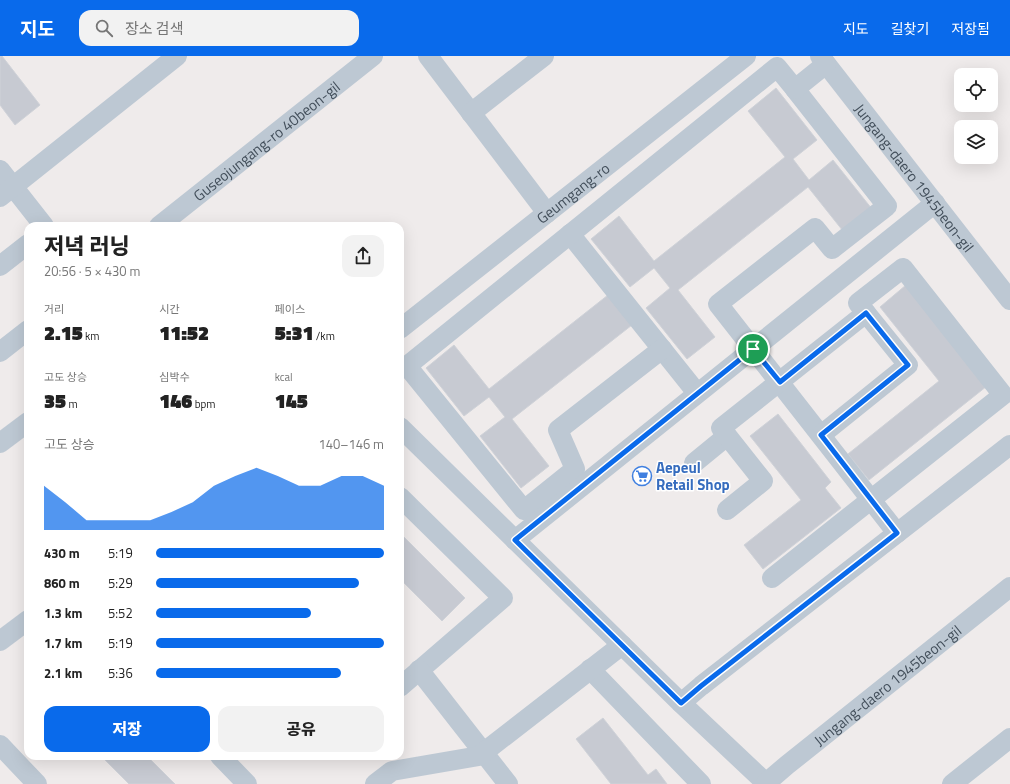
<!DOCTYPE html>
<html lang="ko">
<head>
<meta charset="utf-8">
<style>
	:root { --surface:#fff; --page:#f2f2f2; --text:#222; --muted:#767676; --accent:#096aeb }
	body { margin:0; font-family:"Titillium Web","Noto Sans KR",sans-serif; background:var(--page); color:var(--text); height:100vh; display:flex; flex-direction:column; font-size:15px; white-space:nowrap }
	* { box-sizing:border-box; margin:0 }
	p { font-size:13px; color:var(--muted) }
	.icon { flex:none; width:22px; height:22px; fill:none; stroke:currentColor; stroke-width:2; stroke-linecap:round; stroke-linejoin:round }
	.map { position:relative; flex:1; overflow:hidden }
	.panel { position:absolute; left:24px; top:166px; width:380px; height:538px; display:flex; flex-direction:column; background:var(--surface); border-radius:12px; box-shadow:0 4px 16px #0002 }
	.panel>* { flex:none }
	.tools { position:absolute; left:954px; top:12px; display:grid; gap:8px }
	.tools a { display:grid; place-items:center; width:44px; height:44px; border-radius:8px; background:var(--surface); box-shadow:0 4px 16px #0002; font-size:20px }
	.pin { position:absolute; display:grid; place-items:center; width:34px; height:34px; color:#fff; margin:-17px; border:2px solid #fff; border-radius:50%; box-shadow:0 1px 4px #0007 }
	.round { display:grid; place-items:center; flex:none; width:42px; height:42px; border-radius:12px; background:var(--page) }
	.summary { display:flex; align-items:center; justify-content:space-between; height:68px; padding:0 20px }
	h1 { font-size:22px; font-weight:800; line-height:30px }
	.stats { display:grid; grid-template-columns:repeat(3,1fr); gap:6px; height:68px; padding:4px 20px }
	.stats div { display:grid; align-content:center }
	.stats b { font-size:20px; font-weight:800 }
	.stats small { font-size:11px; font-weight:400 }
	.stats p { font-size:11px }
	.chart { height:112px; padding:8px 20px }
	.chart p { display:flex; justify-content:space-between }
	.chart svg { width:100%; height:72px; margin-top:4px; fill:var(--accent); opacity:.7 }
	.cta { display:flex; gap:8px; margin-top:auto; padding:8px 20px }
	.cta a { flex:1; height:46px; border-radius:12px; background:var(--accent); color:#fff; font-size:16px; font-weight:800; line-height:46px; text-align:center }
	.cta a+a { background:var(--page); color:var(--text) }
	ul { padding:0 20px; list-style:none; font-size:13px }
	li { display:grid; grid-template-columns:64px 48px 1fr; align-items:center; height:30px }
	li i { height:10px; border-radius:5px; background:var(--accent) }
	header { display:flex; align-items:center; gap:24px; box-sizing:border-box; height:56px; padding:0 20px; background:var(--accent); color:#fff }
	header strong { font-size:19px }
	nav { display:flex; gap:22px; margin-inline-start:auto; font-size:14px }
	.search { width:280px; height:36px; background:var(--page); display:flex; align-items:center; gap:10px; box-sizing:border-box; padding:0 14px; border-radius:12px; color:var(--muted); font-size:15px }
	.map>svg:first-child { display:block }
	.building { fill:#c7cad2; stroke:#cfd2d8 }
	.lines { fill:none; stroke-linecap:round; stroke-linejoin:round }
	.minor { stroke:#bdc8d3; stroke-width:20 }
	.route-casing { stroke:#fff; stroke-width:8 }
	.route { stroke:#096aeb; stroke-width:5 }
	.labels { text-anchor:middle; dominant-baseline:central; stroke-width:3; stroke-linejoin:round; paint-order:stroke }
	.street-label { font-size:15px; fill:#434f5b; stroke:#fff }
	.shop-label { font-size:15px; font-weight:bold; fill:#366cbe; stroke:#fff; text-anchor:start }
</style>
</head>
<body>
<header>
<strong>지도</strong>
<div class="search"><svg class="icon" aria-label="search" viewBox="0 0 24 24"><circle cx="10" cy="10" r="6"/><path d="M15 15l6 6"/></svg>장소 검색</div>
<nav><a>지도</a><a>길찾기</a><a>저장됨</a></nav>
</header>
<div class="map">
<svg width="1010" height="728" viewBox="0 0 1010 728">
	<rect width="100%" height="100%" fill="#efebeb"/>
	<g class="building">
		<path d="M0,0h2l38,49 -25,20 -15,-20z"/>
		<path d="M776,32l41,52 -24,19 16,21 24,-20 39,49 -29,22 -35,-44 -130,103 37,47 -28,22 -41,-51 24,-20 -16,-20 -24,19 -39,-48 28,-23 35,45 131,-104 -37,-46z"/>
		<path d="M906,229l81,101 -118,94 -21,-26 91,-73 -59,-74z"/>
		<path d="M608,239l24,30 -120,94 37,47 -28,22 -41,-52 25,-19 -16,-20 -25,19 -38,-48 28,-23 35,44z"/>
		<path d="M778,358l53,68 -6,6 16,20 -78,61 -19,-24 57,-45 -51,-64z"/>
		<path d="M400,477l65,65 -23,23 -42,-42z"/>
		<path d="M603,662l45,57 8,-6 11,15h-56l-35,-45z"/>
		<path d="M101,700h46l28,28h-46z"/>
	</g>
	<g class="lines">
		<g class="minor">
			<path d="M428,0l119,157"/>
			<path id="s1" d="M820,0l190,244"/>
			<path d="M795,33l92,117 -55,43 -17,-21 -97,76 179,229"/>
			<path d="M471,57l73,-57"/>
			<path d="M0,114l44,56"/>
			<path d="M0,141l177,-141"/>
			<path id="s2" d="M159,170l214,-170"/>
			<path d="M570,178l127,159"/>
			<path d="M0,210l28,-22"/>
			<path id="s3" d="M400,273l346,-273"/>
			<path d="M662,293l-104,81 17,39 -51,41 -117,-144 370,-299 18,22 31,-25"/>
			<path d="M0,296l28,-22"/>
			<path d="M400,371l281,276 86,81"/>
			<path d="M0,387l28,-21"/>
			<path d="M694,407l33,-27"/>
			<path d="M400,441l103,101 -103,89"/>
			<path d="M727,454l36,-29 -42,-53 145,-115 42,52 -87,70"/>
			<path d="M515,484l420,-337"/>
			<path d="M772,522l231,-183 -100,-127 -45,35 8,10"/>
			<path d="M0,585l28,-21"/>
			<path d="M590,613l111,115"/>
			<path d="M419,614l89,114"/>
			<path d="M681,647l20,-17 309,-241"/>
			<path d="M0,689l37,39"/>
			<path d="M220,700l27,28"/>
			<path id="s4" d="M766,727l21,-18 223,-178"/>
			<path d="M375,728l17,-13 87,-15 143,-111"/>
			<path d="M952,728l58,-46"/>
		</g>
	</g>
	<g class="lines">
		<g class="route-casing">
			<path id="route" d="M866,257l42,52 -87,70 76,98 -196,153 -20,17 -166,-163 238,-191 27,33z"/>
		</g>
		<use href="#route" class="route"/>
	</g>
	<defs>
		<g id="supermarket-ring" transform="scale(1)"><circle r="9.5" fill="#fff" stroke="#3f7fe0" stroke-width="1.5"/><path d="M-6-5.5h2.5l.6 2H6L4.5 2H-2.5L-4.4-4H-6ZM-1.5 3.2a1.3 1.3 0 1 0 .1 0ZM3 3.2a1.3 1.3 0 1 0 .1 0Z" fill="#3f7fe0"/></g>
	</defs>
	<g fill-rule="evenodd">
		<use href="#supermarket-ring" x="642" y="420"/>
	</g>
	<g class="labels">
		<g class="street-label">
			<text stroke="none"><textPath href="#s2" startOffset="137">Guseojungang-ro 40beon-gil</textPath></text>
			<text stroke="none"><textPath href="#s1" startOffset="154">Jungang-daero 1945beon-gil</textPath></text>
			<text stroke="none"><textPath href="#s3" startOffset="220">Geumgang-ro</textPath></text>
			<text stroke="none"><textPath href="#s4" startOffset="156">Jungang-daero 1945beon-gil</textPath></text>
		</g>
		<g class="shop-label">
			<text x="656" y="411">Aepeul<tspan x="656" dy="17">Retail Shop</tspan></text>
		</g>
	</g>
</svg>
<div class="tools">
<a><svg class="icon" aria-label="locate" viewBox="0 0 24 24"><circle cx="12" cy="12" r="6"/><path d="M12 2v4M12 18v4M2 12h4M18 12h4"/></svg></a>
<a><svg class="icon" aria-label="layers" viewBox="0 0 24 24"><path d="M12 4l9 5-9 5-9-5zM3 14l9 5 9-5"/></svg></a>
</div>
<div class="pin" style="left:753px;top:293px;background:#1e9e55"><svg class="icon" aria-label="arrive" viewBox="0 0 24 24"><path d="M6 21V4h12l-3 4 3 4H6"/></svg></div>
<section class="panel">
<div class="summary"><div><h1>저녁 러닝</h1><p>20:56 · 5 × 430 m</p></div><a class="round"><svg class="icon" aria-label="share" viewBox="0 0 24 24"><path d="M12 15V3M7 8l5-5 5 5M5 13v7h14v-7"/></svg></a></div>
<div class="stats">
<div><p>거리</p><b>2.15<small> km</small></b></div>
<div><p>시간</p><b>11:52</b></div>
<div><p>페이스</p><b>5:31<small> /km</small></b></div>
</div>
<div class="stats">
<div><p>고도 상승</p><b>35<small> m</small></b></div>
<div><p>심박수</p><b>146<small> bpm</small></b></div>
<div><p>kcal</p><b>145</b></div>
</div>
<div class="chart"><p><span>고도 상승</span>140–146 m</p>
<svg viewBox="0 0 160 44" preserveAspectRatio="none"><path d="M0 44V17L10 27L20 38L30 38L40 38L50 38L60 33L70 27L80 17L90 11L100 6L110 11L120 17L130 17L140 11L150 11L160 17V44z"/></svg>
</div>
<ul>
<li><b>430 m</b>5:19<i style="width:100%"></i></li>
<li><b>860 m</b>5:29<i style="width:89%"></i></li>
<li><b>1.3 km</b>5:52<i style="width:68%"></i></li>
<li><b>1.7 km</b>5:19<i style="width:100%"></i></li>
<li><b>2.1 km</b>5:36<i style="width:81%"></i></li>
</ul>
<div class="cta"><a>저장</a><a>공유</a></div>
</section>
</div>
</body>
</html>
